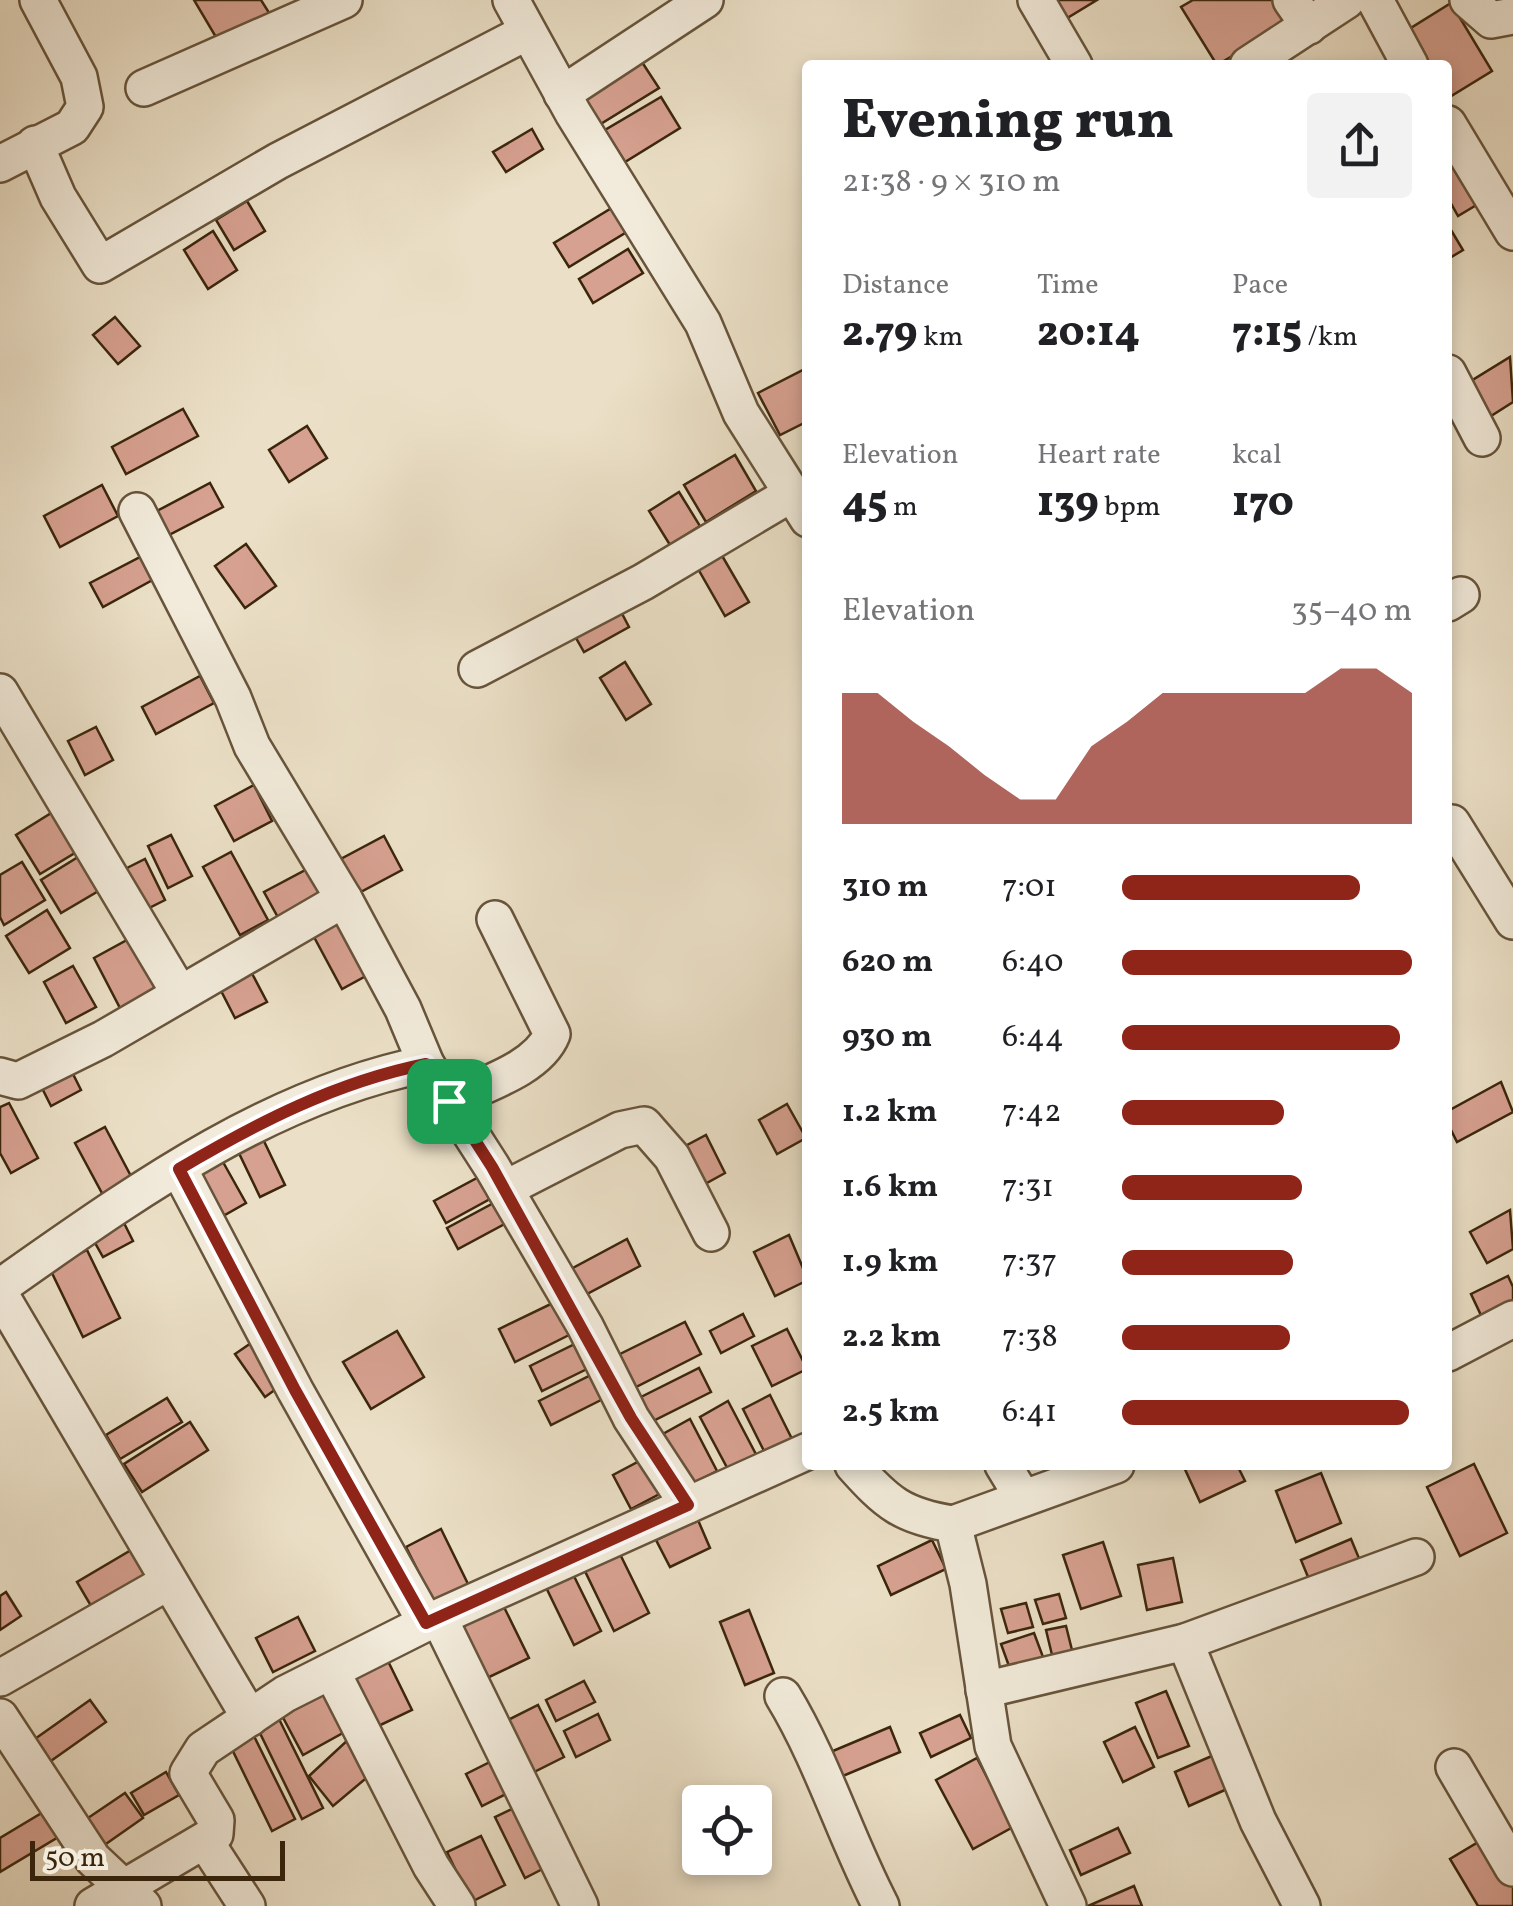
<!DOCTYPE html>
<html lang="en">
<head>
<meta charset="utf-8">
<style>
	:root { --surface:#fff; --page:#f2f2f2; --text:#202124; --muted:#757577; --accent:#8f2418 }
	body { margin:0; font-family:Vollkorn,serif; background:var(--page); color:var(--text); height:100vh; display:flex; flex-direction:column; font-size:38px; white-space:nowrap }
	* { box-sizing:border-box; margin:0 }
	p { font-size:32px; color:var(--muted) }
	.icon { flex:none; width:55px; height:55px; fill:none; stroke:currentColor; stroke-width:2; stroke-linecap:round; stroke-linejoin:round }
	.map { position:relative; flex:1; overflow:hidden }
	.panel { position:absolute; left:802px; top:60px; width:650px; height:1410px; display:flex; flex-direction:column; background:var(--surface); border-radius:10px; box-shadow:0 5px 15px #0003 }
	.panel>* { flex:none }
	.fabs { position:absolute; left:682px; top:1785px; display:grid; gap:20px }
	.fabs a { display:grid; place-items:center; width:90px; height:90px; border-radius:10px; background:var(--surface); box-shadow:0 5px 15px #0003; font-size:50px }
	.scale { position:absolute; left:30px; bottom:25px; width:255px; box-sizing:border-box; padding-left:10px; border:5px solid #3b260c; border-top:0; font-size:28px; line-height:35px; white-space:nowrap; color:#3b260c; -webkit-text-stroke:8px #f2ebdb; paint-order:stroke }
	.pin { position:absolute; display:grid; place-items:center; width:85px; height:85px; color:#fff; margin:-42px; border-radius:20px; box-shadow:0 5px 15px #0006 }
	.round { display:grid; place-items:center; flex:none; width:105px; height:105px; border-radius:10px; background:var(--page) }
	.head { display:flex; align-items:center; justify-content:space-between; height:170px; padding:0 40px }
	h1 { font-size:55px; font-weight:800; line-height:75px }
	.stats { display:grid; grid-template-columns:repeat(3,1fr); gap:15px; height:170px; padding:10px 40px }
	.stats div { display:grid; align-content:center }
	.stats b { font-size:42px; font-weight:800 }
	.stats small { font-size:28px; font-weight:400 }
	.stats p { font-size:28px }
	.chart { height:280px; padding:20px 40px }
	.chart p { display:flex; justify-content:space-between }
	.chart svg { width:100%; height:180px; margin-top:10px; fill:var(--accent); opacity:.7 }
	ul { padding:0 40px; list-style:none; font-size:32px }
	li { display:grid; grid-template-columns:160px 120px 1fr; align-items:center; height:75px }
	li i { height:25px; border-radius:12px; background:var(--accent) }
	.map>svg:first-child { display:block }
	.building { fill:#d7a191; stroke:#3b260c; stroke-width:2.5 }
	.lines { fill:none; stroke-linecap:round; stroke-linejoin:round }
	.street-casing { stroke:#67543b; stroke-width:40 }
	.street { stroke:#f2ebdb; stroke-width:35 }
	.route-casing { stroke:#fff; stroke-width:20 }
	.route { stroke:#8f2418; stroke-width:12 }
</style>
</head>
<body>
<div class="map">
<svg width="1513" height="1906" viewBox="0 0 1513 1906">
	<rect width="100%" height="100%" fill="#ebe0c7"/>
	<filter id="stains"><feTurbulence type="fractalNoise" baseFrequency=".002" numOctaves="4"/><feColorMatrix values="0 0 0 0 .2 0 0 0 0 .09 0 0 0 0 .02 0 0 0 .5 -.17"/></filter>
	<radialGradient id="worn" r=".72"><stop offset=".6" stop-color="#630" stop-opacity="0"/><stop offset="1" stop-color="#630" stop-opacity=".3"/></radialGradient>
	<g class="building">
		<path d="M194,0h67l12,19 -50,30z"/>
		<path d="M1052,0h45l-33,20z"/>
		<path d="M1193,0h88l12,20 -76,45 -36,-58z"/>
		<path d="M1451,3l41,68 -44,27v-33h-32l-18,-29z"/>
		<path d="M638,56l21,32 -60,37 -20,-33z"/>
		<path d="M661,97l19,31 -55,34 -20,-32z"/>
		<path d="M532,129l11,20 -37,23 -13,-20z"/>
		<path d="M1448,132l40,66 -30,18 -10,-18z"/>
		<path d="M247,201l18,30 -31,19 -18,-30z"/>
		<path d="M615,206l15,24 -61,37 -15,-24z"/>
		<path d="M1448,225l15,25 -15,9z"/>
		<path d="M213,231l24,39 -29,19 -24,-39z"/>
		<path d="M628,249l15,24 -50,30 -14,-24z"/>
		<path d="M115,317l25,29 -22,18 -25,-29z"/>
		<path d="M1510,357l3,45 -33,21 -22,-34z"/>
		<path d="M803,370l5,8v43l-28,14 -22,-42z"/>
		<path d="M183,409l15,27 -72,38 -14,-27z"/>
		<path d="M307,426l20,32 -38,24 -20,-32z"/>
		<path d="M735,455l21,36 -50,31 -22,-37z"/>
		<path d="M210,483l13,24 -56,29 -12,-24z"/>
		<path d="M102,485l16,31 -58,31 -16,-31z"/>
		<path d="M679,492l21,34 -30,19 -21,-34z"/>
		<path d="M246,544l30,42 -31,22 -30,-42z"/>
		<path d="M717,547l32,55 -24,14 -32,-56z"/>
		<path d="M146,554l12,23 -55,30 -13,-24z"/>
		<path d="M618,606l11,21 -45,25 -12,-21z"/>
		<path d="M625,662l26,42 -25,16 -26,-42z"/>
		<path d="M200,676l14,27 -58,31 -14,-27z"/>
		<path d="M96,727l17,33 -28,15 -17,-34z"/>
		<path d="M254,785l18,36 -38,20 -19,-35z"/>
		<path d="M64,805l24,40 -48,29 -24,-39z"/>
		<path d="M171,835l21,41 -24,12 -20,-42z"/>
		<path d="M384,836l18,34 -47,25 -18,-34z"/>
		<path d="M91,849l21,34 -51,30 -20,-33z"/>
		<path d="M231,852l37,68 -28,15 -37,-68z"/>
		<path d="M145,859l20,41 -20,10 -20,-41z"/>
		<path d="M22,862l23,38 -41,25 -4,-8v-42z"/>
		<path d="M313,866l16,29 -49,26 -16,-29z"/>
		<path d="M47,910l23,38 -41,25 -23,-37z"/>
		<path d="M347,919l28,52 -33,18 -28,-52z"/>
		<path d="M138,934l27,50 -45,24 -26,-50z"/>
		<path d="M247,964l20,38 -32,16 -19,-37z"/>
		<path d="M73,966l23,41 -30,16 -22,-41z"/>
		<path d="M67,1062l14,28 -30,16 -14,-28z"/>
		<path d="M1501,1082l12,30 -56,30 -9,-18v-13z"/>
		<path d="M9,1103l29,55 -27,15 -11,-20v-46z"/>
		<path d="M787,1104l19,34 -29,16 -18,-34z"/>
		<path d="M105,1127l28,53 -30,15 -28,-52z"/>
		<path d="M261,1135l24,50 -25,12 -24,-50z"/>
		<path d="M706,1135l19,38 -31,17 -20,-38z"/>
		<path d="M223,1162l23,41 -30,17 -23,-42z"/>
		<path d="M490,1171l11,22 -55,30 -12,-22z"/>
		<path d="M503,1198l11,21 -56,30 -11,-21z"/>
		<path d="M1510,1210l3,39 -26,14 -17,-31z"/>
		<path d="M121,1217l12,24 -30,16 -13,-23z"/>
		<path d="M789,1235l19,45 -33,16 -21,-44z"/>
		<path d="M627,1239l13,27 -55,29 -14,-26z"/>
		<path d="M87,1250l33,68 -37,19 -33,-68z"/>
		<path d="M1508,1276l5,11v29l-26,12 -16,-34z"/>
		<path d="M557,1301l16,32 -58,29 -16,-33z"/>
		<path d="M743,1314l11,22 -33,17 -11,-22z"/>
		<path d="M685,1322l16,32 -67,34 -16,-33z"/>
		<path d="M787,1329l20,40 -35,17 -20,-40z"/>
		<path d="M397,1331l27,46 -53,32 -28,-47z"/>
		<path d="M254,1341l29,43 -18,13 -30,-43z"/>
		<path d="M579,1342l12,25 -49,24 -12,-25z"/>
		<path d="M699,1368l12,24 -66,33 -12,-24z"/>
		<path d="M593,1374l12,24 -54,27 -12,-24z"/>
		<path d="M770,1395l22,44 -27,14 -22,-44z"/>
		<path d="M167,1398l15,24 -62,37 -14,-24z"/>
		<path d="M728,1401l31,59 -28,15 -31,-58z"/>
		<path d="M690,1419l27,52 -30,15 -26,-51z"/>
		<path d="M190,1422l18,28 -66,42 -18,-28z"/>
		<path d="M649,1456l18,34 -36,19 -18,-34z"/>
		<path d="M1474,1464l33,69 -47,23 -33,-69z"/>
		<path d="M1183,1465h54l8,16 -45,21z"/>
		<path d="M1321,1473l20,50 -45,19 -20,-51z"/>
		<path d="M698,1520l12,28 -40,19 -14,-27z"/>
		<path d="M441,1529l28,57 -35,17 -28,-56z"/>
		<path d="M1351,1539l12,29 -50,21 -12,-29z"/>
		<path d="M932,1540l14,29 -55,26 -13,-29z"/>
		<path d="M1103,1542l18,54 -40,13 -18,-54z"/>
		<path d="M138,1546l17,29 -61,36 -17,-29z"/>
		<path d="M617,1548l32,65 -35,18 -32,-66z"/>
		<path d="M1173,1558l9,44 -35,8 -9,-45z"/>
		<path d="M568,1564l33,67 -27,14 -33,-68z"/>
		<path d="M6,1592l15,24 -21,14v-34z"/>
		<path d="M1059,1594l7,24 -23,6 -8,-24z"/>
		<path d="M1026,1603l7,24 -25,6 -7,-24z"/>
		<path d="M503,1605l26,53 -42,20 -26,-52z"/>
		<path d="M749,1610l25,63 -29,12 -25,-63z"/>
		<path d="M298,1617l17,34 -42,21 -17,-34z"/>
		<path d="M1066,1626l7,28 -20,5 -7,-29z"/>
		<path d="M1034,1633l9,24 -33,12 -9,-25z"/>
		<path d="M385,1655l27,55 -42,20 -27,-54z"/>
		<path d="M584,1681l11,21 -39,19 -10,-21z"/>
		<path d="M325,1685l25,44 -47,26 -24,-45z"/>
		<path d="M1166,1691l23,55 -31,12 -22,-55z"/>
		<path d="M90,1700l16,22 -58,41 -16,-22z"/>
		<path d="M538,1705l26,52 -38,19 -26,-52z"/>
		<path d="M598,1714l12,26 -34,17 -12,-26z"/>
		<path d="M277,1715l46,93 -21,11 -46,-94z"/>
		<path d="M960,1715l11,23 -40,19 -11,-24z"/>
		<path d="M249,1726l46,93 -23,12 -46,-94z"/>
		<path d="M890,1727l10,25 -69,29 -10,-25z"/>
		<path d="M1135,1727l19,40 -31,15 -19,-40z"/>
		<path d="M351,1737l26,32 -44,37 -24,-30z"/>
		<path d="M1221,1752l15,33 -47,21 -14,-34z"/>
		<path d="M498,1758l16,32 -32,16 -16,-32z"/>
		<path d="M977,1758l36,69 -40,22 -37,-69z"/>
		<path d="M166,1772l13,23 -35,20 -13,-22z"/>
		<path d="M125,1793l18,25 -40,28 -18,-26z"/>
		<path d="M527,1802l29,60 -31,16 -30,-61z"/>
		<path d="M50,1808l15,25 -65,39v-34z"/>
		<path d="M1118,1828l12,25 -49,22 -11,-25z"/>
		<path d="M481,1836l24,49 -34,17 -24,-50z"/>
		<path d="M1485,1838l28,46v22h-35l-28,-47z"/>
		<path d="M1134,1886l8,20h-54z"/>
	</g>
	<g class="lines">
		<g class="street-casing">
			<g id="street">
				<path d="M511,0l62,113 130,210 38,90 67,106"/>
				<path d="M1036,0l38,65"/>
				<path d="M1291,0l18,26"/>
				<path d="M1375,0l35,65"/>
				<path d="M1468,0l23,20 22,-4"/>
				<path d="M1248,65l99,-65"/>
				<path d="M144,88l200,-88"/>
				<path d="M562,94l143,-94"/>
				<path d="M1448,124l65,108"/>
				<path d="M35,144l23,53 42,68 178,-104 249,-129"/>
				<path d="M0,164l72,-37 13,-20 -6,-30 -41,-77"/>
				<path d="M1448,373l34,65"/>
				<path d="M137,511l96,187 19,48 92,153 59,110 23,55 66,103 93,159 46,92 57,87"/>
				<path d="M1448,603l13,-8"/>
				<path d="M477,669l166,-87 148,-88"/>
				<path d="M0,692l180,302"/>
				<path d="M1452,823l61,98"/>
				<path d="M0,1076l18,5 85,-42 241,-140"/>
				<path d="M449,1101c33,-16 89,-32 103,-67l-57,-115"/>
				<path d="M179,1169l116,221 131,233"/>
				<path d="M505,1189l115,-59 24,-5 28,32 39,76"/>
				<path d="M0,1287c130,-91 266,-191 426,-223"/>
				<path d="M0,1294l250,424"/>
				<path d="M1448,1353l65,-34"/>
				<path d="M853,1465c34,38 49,51 100,59l15,60 25,162 75,160"/>
				<path d="M1003,1465l20,33"/>
				<path d="M953,1524l163,-59"/>
				<path d="M439,1618l141,288"/>
				<path d="M1185,1642l73,179 44,85"/>
				<path d="M332,1672l99,194 26,40"/>
				<path d="M0,1678l168,-96"/>
				<path d="M984,1690l201,-48 231,-85"/>
				<path d="M783,1696c40,66 62,141 98,210"/>
				<path d="M0,1717l93,142 50,47"/>
				<path d="M1454,1767l59,101"/>
				<path d="M205,1841l42,65"/>
				<path d="M93,1906l122,-72 1,-14 -28,-47 15,-24 82,-55 141,-71 382,-172"/>
			</g>
		</g>
		<use href="#street" class="street"/>
	</g>
	<g class="lines">
		<g class="route-casing">
			<path id="route" d="M426,1064l66,103 139,251 57,87 -262,118 -131,-233 -116,-221c78,-46 157,-87 247,-105z"/>
		</g>
		<use href="#route" class="route"/>
	</g>
	<rect width="100%" height="100%" filter="url(#stains)"/>
	<rect width="100%" height="100%" fill="url(#worn)"/>
</svg>
<div class="fabs">
<a><svg class="icon" aria-label="locate" viewBox="0 0 24 24"><circle cx="12" cy="12" r="6"/><path d="M12 2v4M12 18v4M2 12h4M18 12h4"/></svg></a>
</div>
<div class="scale">50 m</div>
<div class="pin" style="left:449px;top:1101px;background:#1e9e55"><svg class="icon" aria-label="arrive" viewBox="0 0 24 24"><path d="M6 21V4h12l-3 4 3 4H6"/></svg></div>
<section class="panel">
<div class="head"><div><h1>Evening run</h1><p>21:38 · 9 × 310 m</p></div><a class="round"><svg class="icon" aria-label="share" viewBox="0 0 24 24"><path d="M12 15V3M7 8l5-5 5 5M5 13v7h14v-7"/></svg></a></div>
<div class="stats">
<div><p>Distance</p><b>2.79<small> km</small></b></div>
<div><p>Time</p><b>20:14</b></div>
<div><p>Pace</p><b>7:15<small> /km</small></b></div>
</div>
<div class="stats">
<div><p>Elevation</p><b>45<small> m</small></b></div>
<div><p>Heart rate</p><b>139<small> bpm</small></b></div>
<div><p>kcal</p><b>170</b></div>
</div>
<div class="chart"><p><span>Elevation</span>35–40 m</p>
<svg viewBox="0 0 160 44" preserveAspectRatio="none"><path d="M0 44V12L10 12L20 19L30 25L40 32L50 38L60 38L70 25L80 19L90 12L100 12L110 12L120 12L130 12L140 6L150 6L160 12V44z"/></svg>
</div>
<ul>
<li><b>310 m</b>7:01<i style="width:82%"></i></li>
<li><b>620 m</b>6:40<i style="width:100%"></i></li>
<li><b>930 m</b>6:44<i style="width:96%"></i></li>
<li><b>1.2 km</b>7:42<i style="width:56%"></i></li>
<li><b>1.6 km</b>7:31<i style="width:62%"></i></li>
<li><b>1.9 km</b>7:37<i style="width:59%"></i></li>
<li><b>2.2 km</b>7:38<i style="width:58%"></i></li>
<li><b>2.5 km</b>6:41<i style="width:99%"></i></li>
</ul>
</section>
</div>
</body>
</html>
